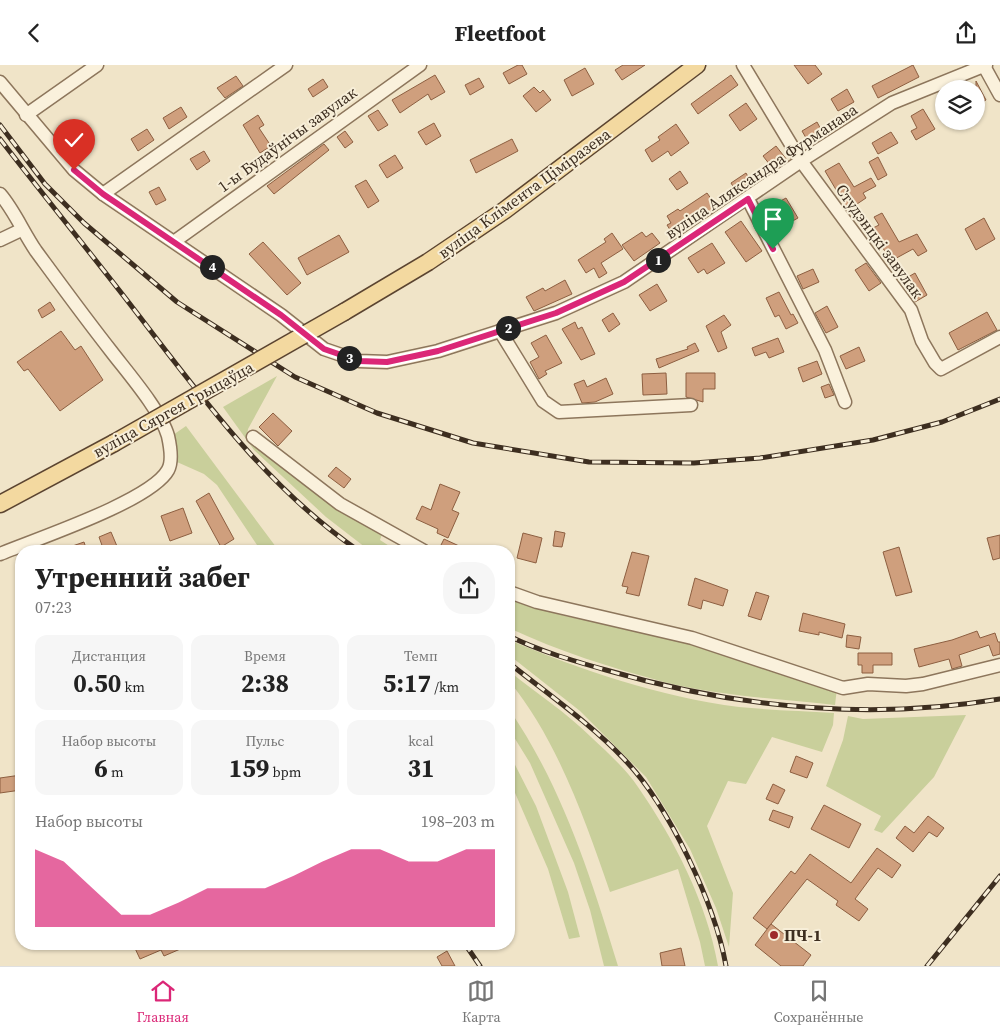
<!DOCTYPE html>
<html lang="ru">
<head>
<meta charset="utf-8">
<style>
	:root { --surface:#fff; --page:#f6f6f6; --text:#222; --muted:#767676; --line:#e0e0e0; --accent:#db2777 }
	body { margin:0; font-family:"Source Serif 4",serif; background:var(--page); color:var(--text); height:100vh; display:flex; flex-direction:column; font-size:19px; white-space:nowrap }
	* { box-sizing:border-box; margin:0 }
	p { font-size:16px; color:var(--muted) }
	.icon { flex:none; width:28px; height:28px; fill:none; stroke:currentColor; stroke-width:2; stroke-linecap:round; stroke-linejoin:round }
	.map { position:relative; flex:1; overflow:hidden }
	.side { position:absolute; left:15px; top:480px; width:500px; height:405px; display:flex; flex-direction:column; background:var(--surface); border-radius:20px; box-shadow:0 1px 4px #0004 }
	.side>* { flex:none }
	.fabs { position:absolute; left:935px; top:15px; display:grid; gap:10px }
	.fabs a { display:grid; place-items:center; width:50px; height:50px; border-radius:50%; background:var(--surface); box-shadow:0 1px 4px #0004; font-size:25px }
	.pin { position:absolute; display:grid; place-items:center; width:42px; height:42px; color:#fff; margin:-51px -21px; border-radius:50% 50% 50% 0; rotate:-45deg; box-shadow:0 0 5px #0007 }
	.pin .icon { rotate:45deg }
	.km { position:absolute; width:25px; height:25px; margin:-12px; border-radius:50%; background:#222; color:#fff; font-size:14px; line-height:25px; text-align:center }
	.round { display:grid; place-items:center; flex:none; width:52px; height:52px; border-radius:20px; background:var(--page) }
	.summary { display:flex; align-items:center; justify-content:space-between; height:85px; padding:0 20px }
	h1 { font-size:28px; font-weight:700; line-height:38px }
	.metrics { display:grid; grid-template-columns:repeat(3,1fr); gap:8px; height:85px; padding:5px 20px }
	.metrics div { display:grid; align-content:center; border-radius:12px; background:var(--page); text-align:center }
	.metrics b { font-size:25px; font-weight:700 }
	.metrics small { font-size:14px; font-weight:400 }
	.metrics p { font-size:14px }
	.chart { height:140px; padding:10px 20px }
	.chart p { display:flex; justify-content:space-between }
	.chart svg { width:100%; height:90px; margin-top:5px; fill:var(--accent); opacity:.7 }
	header { display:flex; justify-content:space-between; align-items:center; height:65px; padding:0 20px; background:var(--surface); font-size:22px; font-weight:700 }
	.tabs { display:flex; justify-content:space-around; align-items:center; height:70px; border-top:1px solid var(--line); background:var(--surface); font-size:14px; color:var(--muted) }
	.tabs a { display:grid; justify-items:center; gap:2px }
	.tabs .on { color:var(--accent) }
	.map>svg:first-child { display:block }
	.green { fill:#c9cf9b }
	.building { fill:#cf9f7d; stroke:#8d5f41 }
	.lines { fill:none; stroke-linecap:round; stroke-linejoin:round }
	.minor-casing { stroke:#8d765c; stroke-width:15 }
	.major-casing { stroke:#5b4430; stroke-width:19 }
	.minor { stroke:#faf1dc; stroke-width:12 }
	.major { stroke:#f3d9a0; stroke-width:16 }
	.rail-casing { stroke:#3d2e20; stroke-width:5 }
	.rail { stroke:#f7eed8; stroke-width:3; stroke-dasharray:9; stroke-linecap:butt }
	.major-bridge-casing { stroke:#5b4430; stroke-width:19; stroke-linecap:butt }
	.major-bridge { stroke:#f3d9a0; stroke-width:16 }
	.route-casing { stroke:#fff; stroke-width:10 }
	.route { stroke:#db2777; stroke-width:6 }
	.poi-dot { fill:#9e2a2b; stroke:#f7eed8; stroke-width:2 }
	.labels { text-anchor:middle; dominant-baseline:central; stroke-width:4; stroke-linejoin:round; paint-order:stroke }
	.street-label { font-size:16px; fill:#3d2e20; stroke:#f7eed8 }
	.poi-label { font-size:16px; font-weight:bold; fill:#3d2e20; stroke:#f7eed8; text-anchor:start }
</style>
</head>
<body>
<header><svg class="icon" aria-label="back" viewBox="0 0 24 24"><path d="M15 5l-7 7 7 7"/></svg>Fleetfoot<svg class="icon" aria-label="share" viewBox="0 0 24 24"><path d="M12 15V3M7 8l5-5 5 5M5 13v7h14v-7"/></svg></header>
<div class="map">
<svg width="1000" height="901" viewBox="0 0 1000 901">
	<rect width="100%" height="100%" fill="#f0e4c8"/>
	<g class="green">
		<path d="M277,311l-29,53 -1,7 90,74 45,24 -2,6 17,11h-27l-44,-34 -72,-67 -31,-43z"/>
		<path d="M186,361l93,125h-18l-44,-66 -13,-11 -27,-12v-10l-4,-17z"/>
		<path d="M509,535l56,16 126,26 146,46 -2,17c-56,-6 -115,-9 -171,-23 -52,-14 -106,-31 -155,-54z"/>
		<path d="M509,575c72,30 151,57 230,67 31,3 64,4 95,6l-1,12 -11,27 -50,-15 -26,47 -18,-3 -21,45 26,67 -4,54 -13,-39 -26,-59 -44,-72 -66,-66 -71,-56z"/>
		<path d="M509,606c27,22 58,42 82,66 16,15 35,32 47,50 36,52 69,116 80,179h-13l-5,-24 -22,-73 -68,23c-24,-70 -53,-153 -101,-211z"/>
		<path d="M509,644c53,77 82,168 109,257h-14l-14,-56 -16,-47 -44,-100 -21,-34z"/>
		<path d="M966,650l-32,62 -52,56 -8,-3 7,-14 -55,-30 17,-46 5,-24 15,3z"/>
		<path d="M509,688l27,53 32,86 12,45 -11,2 -21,-70 -39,-90z"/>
	</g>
	<g class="building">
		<path d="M518,0h4l5,9 -18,10 -6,-11z"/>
		<path d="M623,0h22l-23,15 -7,-10z"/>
		<path d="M794,0h21l7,9 -14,10z"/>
		<path d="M913,0l6,12 -41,21 -6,-12z"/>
		<path d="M585,3l9,16 -22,12 -8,-16z"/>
		<path d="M435,10l10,17 -14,8 -3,-6 -28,19 -8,-13z"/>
		<path d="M731,10l7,10 -40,29 -7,-10z"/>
		<path d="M236,11l7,10 -18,12 -8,-10z"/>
		<path d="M479,13l5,9 -14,8 -5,-10z"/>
		<path d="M323,14l5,8 -15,10 -5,-8z"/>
		<path d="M976,16l10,19 -10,5z"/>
		<path d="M534,22l6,6 3,-3 8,10 -15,12 -13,-16z"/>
		<path d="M847,24l7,13 -16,9 -7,-12z"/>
		<path d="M746,38l11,16 -17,12 -11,-16z"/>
		<path d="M181,42l6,10 -18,12 -6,-11z"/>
		<path d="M923,44l12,20 -19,11 -5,-9 6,-3 -6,-12z"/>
		<path d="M378,45l10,15 -10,6 -10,-15z"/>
		<path d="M258,50l6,10 -5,3 12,18 -11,7 -17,-28z"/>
		<path d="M817,57l7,13 -15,8 -7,-12z"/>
		<path d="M434,58l7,13 -15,9 -8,-13z"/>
		<path d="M676,59l13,19 -18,13 -3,-5 -16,11 -7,-12 15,-10 -2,-3z"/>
		<path d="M147,64l7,11 -16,11 -7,-12z"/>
		<path d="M345,66l8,11 -8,6 -8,-11z"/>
		<path d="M891,67l7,11 -20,11 -6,-11z"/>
		<path d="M512,74l6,12 -42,22 -6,-13z"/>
		<path d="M324,79l5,6 -55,44 -7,-8z"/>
		<path d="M776,81l11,14 -13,10 -11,-14z"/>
		<path d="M204,86l6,10 -13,9 -7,-11z"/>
		<path d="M395,90l8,13 -16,10 -8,-13z"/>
		<path d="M878,92l9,18 -9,5 -9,-18z"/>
		<path d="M839,98l15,24 17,-9 5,8 -13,7 3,5 -18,12 -23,-39z"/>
		<path d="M680,106l8,12 -11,7 -8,-11z"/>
		<path d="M746,108l6,11 -15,9 -6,-10z"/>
		<path d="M366,115l13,21 -11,7 -13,-22z"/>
		<path d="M159,122l7,13 -10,5 -7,-13z"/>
		<path d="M707,128l10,14 -43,29 -7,-11 4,-2 -4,-7 11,-7 2,2z"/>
		<path d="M786,133l12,20 -20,11 -5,-9 7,-3 -7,-12z"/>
		<path d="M882,148l17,29 18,-8 10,17 -9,5 -5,-7 -22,12 -20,-32 8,-4 -5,-8z"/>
		<path d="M984,153l11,21 -19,11 -11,-21z"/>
		<path d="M741,156l21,30 -16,11 -21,-30z"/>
		<path d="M642,167l4,5 6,-4 8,10 -26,18 -12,-16z"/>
		<path d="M612,168l11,16 -22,14 6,10 -8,5 -5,-10 -8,5 -8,-13 28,-18 -2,-3z"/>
		<path d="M339,170l10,17 -42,23 -9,-17z"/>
		<path d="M263,177l38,41 -14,12 -38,-41z"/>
		<path d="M712,178l13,20 -18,11 -3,-5 -6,4 -10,-15z"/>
		<path d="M866,198l15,20 -12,8 -14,-21z"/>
		<path d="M813,204l6,13 -16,7 -6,-13z"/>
		<path d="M915,208l12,22 -12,7 -12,-22z"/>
		<path d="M565,215l7,14 -38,17 -8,-14 17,-9 2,3z"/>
		<path d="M657,219l10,17 -17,10 -11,-16z"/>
		<path d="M779,227l12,23 2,-1 5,9 -12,6 -7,-14 -4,2 -9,-19z"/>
		<path d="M50,237l5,8 -13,8 -4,-8z"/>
		<path d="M827,241l11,21 -12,6 -11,-20z"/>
		<path d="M987,247l10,18 -39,20 -9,-17z"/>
		<path d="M613,248l7,11 -11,8 -7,-12z"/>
		<path d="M724,250l7,10 -10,7 6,16 -9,4 -12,-26z"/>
		<path d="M575,257l3,7 4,-2 13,27 -14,6 -19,-31z"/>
		<path d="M61,266l14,19 6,-4 22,34 -43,31 -32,-42 -4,2 -7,-9z"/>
		<path d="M546,270l16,28 -17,8 2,3 -8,5 -9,-17 9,-5 -8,-14z"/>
		<path d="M778,273l6,14 -15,6 -3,-6 -11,4 -3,-8z"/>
		<path d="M695,278l4,8 -40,17 -3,-9 32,-10 -1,-2z"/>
		<path d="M859,282l6,14 -19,8 -6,-13z"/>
		<path d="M817,296l5,13 -19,8 -5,-14z"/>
		<path d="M666,308l1,21 -24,1 -1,-21z"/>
		<path d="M686,308h29v16h-12v13l-17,-5z"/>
		<path d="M606,313l7,16 -18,8 -13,1 -8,-19 10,-4 3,7z"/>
		<path d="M829,319l5,11 -9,3 -4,-11z"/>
		<path d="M273,348l19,18 -14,15 -19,-19z"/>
		<path d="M336,402l15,12 -7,9 -16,-12z"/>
		<path d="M440,419l20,8 -8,18 7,3 -11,25 -11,-5 1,-4 -22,-10 6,-13 9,4z"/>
		<path d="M209,428l25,46 -13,8 -25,-46z"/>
		<path d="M183,443l9,25 -22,8 -9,-25z"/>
		<path d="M555,466l10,2 -3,14 -9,-1z"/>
		<path d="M111,467l8,19h-15l-5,-14z"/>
		<path d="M523,468l19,5 -6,25 -19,-5z"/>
		<path d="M1000,470v23l-7,2 -6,-22z"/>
		<path d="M444,474l26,12h-32z"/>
		<path d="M84,477l3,9h-26v-1z"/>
		<path d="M899,482l13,45 -16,4 -13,-44z"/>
		<path d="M632,487l17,4 -10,40 -13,-3 2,-6 -6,-1z"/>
		<path d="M695,513l33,12 -5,16 -20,-6 -2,9 -13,-4z"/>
		<path d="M756,527l13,4 -8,24 -13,-4z"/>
		<path d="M803,548l42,11 -3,14 -23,-6v3l-20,-4z"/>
		<path d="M977,566l3,7 15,-5 3,9h2v12l-7,2 -4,-11 -30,10 3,11 -10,3 -3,-10 -30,8 -5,-18 38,-9z"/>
		<path d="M847,570l14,2 -2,12 -13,-2z"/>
		<path d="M858,588h34v12h-19v8h-11v-8h-4z"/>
		<path d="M796,691l17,7 -6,15 -17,-6z"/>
		<path d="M21,710v15l-21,3v-15z"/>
		<path d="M773,719l12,6 -7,14 -12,-5z"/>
		<path d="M824,740l37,19 -12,24 -38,-19z"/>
		<path d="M773,745l20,7 -4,11 -20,-8z"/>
		<path d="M928,751l16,12 -7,9 -8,-5 -16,20 -17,-14 9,-12 9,7z"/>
		<path d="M877,783l24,17 -9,13 -14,-10 -23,31 13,10 -9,12 -23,-16 2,-4 -31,-22 -40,50 -14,-11 38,-47 4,3 15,-20 41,29z"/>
		<path d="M771,859l40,31 -8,11h-22l-26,-21z"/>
		<path d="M133,879h59l-28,12 -3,-6 -21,9z"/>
		<path d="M681,883l4,18h-23l-2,-13z"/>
		<path d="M447,886l8,15h-13l-5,-9z"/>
	</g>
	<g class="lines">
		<g class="minor-casing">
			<g id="minor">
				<path d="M743,0l58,96 110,149 11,31 13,22 6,6 59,-32"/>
				<path d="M984,1l16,29"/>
				<path d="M0,17l74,88 29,24 178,121 43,34 35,12 28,1 51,-11 118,-38 68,-31 177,-121 91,-58 94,-38"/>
				<path d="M26,50l71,-50"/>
				<path d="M0,129c14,16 23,38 36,57 25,34 49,67 75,100 16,21 50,60 57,85 2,9 5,25 0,34 -17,31 -132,69 -168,84"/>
				<path d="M103,129l183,-129"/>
				<path d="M748,134l77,151 20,52"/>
				<path d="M0,175l21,-10"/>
				<path d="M175,176l245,-176"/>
				<path d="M500,266l43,70 16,11 132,-7"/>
				<path d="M253,372l87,67 84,47"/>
				<path d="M509,527l28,10 155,36 151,50 25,-4 38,2 17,-2 77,-19"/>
			</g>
		</g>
		<g class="major-casing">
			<g id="major">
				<path d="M344,247l84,-50 77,-52 192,-145"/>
				<path d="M0,439l114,-61"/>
			</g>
		</g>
		<use href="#minor" class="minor"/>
		<use href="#major" class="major"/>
		<g class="rail-casing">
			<g id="rail">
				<path d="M0,60l45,59 39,39 93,79 118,75 82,36 96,30 116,19 105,1 66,-5 113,-18 69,-18 58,-23"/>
				<path d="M0,74c44,57 89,112 133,169 68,88 133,179 226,243"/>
				<path d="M509,571c30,15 65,25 97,34 127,37 262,51 394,29"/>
				<path d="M509,598c39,31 82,61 116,97 44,46 90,144 101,206"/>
				<path d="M465,879l15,22"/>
				<path d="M927,901l73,-90"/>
			</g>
		</g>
		<use href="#rail" class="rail"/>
		<g class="major-bridge-casing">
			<path id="major-bridge" d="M114,378l230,-131"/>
		</g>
		<use href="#major-bridge" class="major-bridge"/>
	</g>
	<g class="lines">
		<g class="route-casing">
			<path id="route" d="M74,105l29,24 178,121 43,34 35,12 28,1 51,-11 118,-38 68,-31 124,-83 25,50"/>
		</g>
		<use href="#route" class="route"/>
	</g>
	<circle class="poi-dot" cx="774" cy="870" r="5"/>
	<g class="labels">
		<g class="street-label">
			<text transform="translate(287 74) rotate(-36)">1-ы Будаўнічы завулак</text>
			<text transform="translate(761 106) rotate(-34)">вуліца Аляксандра Фурманава</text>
			<text transform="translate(524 128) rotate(-36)">вуліца Клімента Ціміразева</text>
			<text transform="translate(880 176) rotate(54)">Студэнцкі завулак</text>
			<text transform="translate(173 344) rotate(-29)">вуліца Сяргея Грыцаўца</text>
		</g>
		<g class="poi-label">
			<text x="784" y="870">ПЧ-1</text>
		</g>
	</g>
</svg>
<div class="fabs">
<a><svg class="icon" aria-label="layers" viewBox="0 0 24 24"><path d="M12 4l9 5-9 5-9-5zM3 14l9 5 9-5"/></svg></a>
</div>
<div class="pin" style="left:773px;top:184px;background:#1e9e55"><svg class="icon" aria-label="arrive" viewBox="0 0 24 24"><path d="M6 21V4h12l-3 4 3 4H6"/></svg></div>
<div class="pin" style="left:74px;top:105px;background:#d93025"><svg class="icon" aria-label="check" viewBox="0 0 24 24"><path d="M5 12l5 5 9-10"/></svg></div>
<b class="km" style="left:658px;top:195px">1</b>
<b class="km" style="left:508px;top:263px">2</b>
<b class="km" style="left:349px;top:293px">3</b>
<b class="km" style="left:212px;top:202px">4</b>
<section class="side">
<div class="summary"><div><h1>Утренний забег</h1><p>07:23</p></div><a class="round"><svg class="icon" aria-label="share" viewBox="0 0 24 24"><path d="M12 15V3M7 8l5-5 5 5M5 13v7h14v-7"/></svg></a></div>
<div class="metrics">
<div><p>Дистанция</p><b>0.50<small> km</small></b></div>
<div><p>Время</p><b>2:38</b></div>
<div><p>Темп</p><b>5:17<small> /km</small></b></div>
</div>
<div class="metrics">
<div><p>Набор высоты</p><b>6<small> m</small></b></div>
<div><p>Пульс</p><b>159<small> bpm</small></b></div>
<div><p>kcal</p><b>31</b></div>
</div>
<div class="chart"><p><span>Набор высоты</span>198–203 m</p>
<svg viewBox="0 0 160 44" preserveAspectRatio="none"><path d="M0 44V6L10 12L20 25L30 38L40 38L50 32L60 25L70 25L80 25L90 19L100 12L110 6L120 6L130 12L140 12L150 6L160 6V44z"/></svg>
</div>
</section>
</div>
<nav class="tabs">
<a class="on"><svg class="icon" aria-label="home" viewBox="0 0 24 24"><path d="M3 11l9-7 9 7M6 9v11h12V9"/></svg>Главная</a>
<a><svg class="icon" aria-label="map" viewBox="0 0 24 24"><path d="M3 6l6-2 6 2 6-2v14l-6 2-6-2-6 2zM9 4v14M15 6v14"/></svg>Карта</a>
<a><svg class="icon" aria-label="saved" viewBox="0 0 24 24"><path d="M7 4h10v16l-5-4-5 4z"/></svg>Сохранённые</a>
</nav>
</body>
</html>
